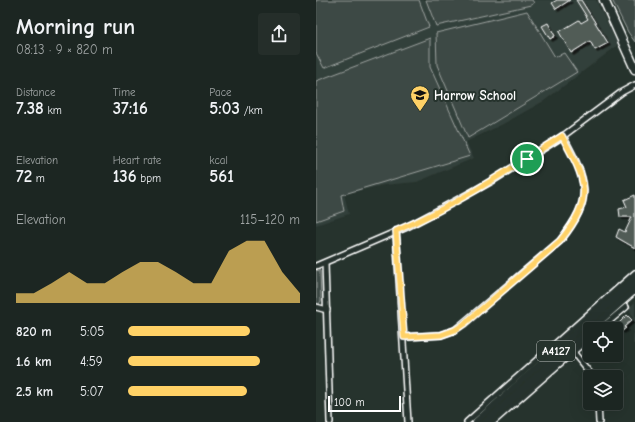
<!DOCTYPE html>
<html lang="en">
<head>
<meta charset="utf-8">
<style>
	:root { --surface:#1c2622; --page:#252e2a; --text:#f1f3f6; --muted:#a0a5a5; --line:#3a4340; --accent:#ffd166 }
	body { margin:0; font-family:"Comic Neue",sans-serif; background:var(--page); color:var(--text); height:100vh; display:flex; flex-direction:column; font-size:15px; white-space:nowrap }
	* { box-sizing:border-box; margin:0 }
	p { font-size:13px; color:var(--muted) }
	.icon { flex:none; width:22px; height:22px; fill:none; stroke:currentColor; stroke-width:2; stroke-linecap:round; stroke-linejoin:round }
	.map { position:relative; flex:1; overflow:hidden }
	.panel { display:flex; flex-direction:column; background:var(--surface); width:316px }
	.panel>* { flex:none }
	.tools { position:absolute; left:267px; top:322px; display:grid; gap:8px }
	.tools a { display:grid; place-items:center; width:40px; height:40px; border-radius:4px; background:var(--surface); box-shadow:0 4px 16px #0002,0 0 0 1px var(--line); font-size:20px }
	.scale { position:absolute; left:12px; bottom:10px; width:73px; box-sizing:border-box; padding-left:4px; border:2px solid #fff; border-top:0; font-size:11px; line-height:14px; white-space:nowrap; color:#fff; -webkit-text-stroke:3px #26332d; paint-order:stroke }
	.pin { position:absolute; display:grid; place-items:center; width:34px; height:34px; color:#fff; margin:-17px; border:2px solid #fff; border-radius:50%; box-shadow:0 1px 4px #0007 }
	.round { display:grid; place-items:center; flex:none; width:42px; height:42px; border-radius:4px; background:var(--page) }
	.head { display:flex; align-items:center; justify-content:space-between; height:68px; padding:0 16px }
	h1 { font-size:22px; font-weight:800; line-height:30px }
	.figures { display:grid; grid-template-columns:repeat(3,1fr); gap:6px; height:68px; padding:4px 16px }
	.figures div { display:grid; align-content:center }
	.figures b { font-size:17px; font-weight:800 }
	.figures small { font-size:11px; font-weight:400 }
	.figures p { font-size:11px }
	.chart { height:112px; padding:8px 16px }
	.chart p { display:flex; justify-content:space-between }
	.chart svg { width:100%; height:72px; margin-top:4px; fill:var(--accent); opacity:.7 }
	ul { padding:0 16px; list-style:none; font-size:13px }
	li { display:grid; grid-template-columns:64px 48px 1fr; align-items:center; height:30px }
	li i { height:10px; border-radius:5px; background:var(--accent) }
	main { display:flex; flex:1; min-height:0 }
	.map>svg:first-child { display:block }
	.built { fill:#333f3a }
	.green { fill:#3e4944; stroke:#9ea4a2 }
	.building { fill:#515c57; stroke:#fff; filter:url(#shadow) }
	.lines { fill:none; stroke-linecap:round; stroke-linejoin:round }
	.street-casing { stroke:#fff; stroke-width:8 }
	.primary-casing { stroke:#fff; stroke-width:11 }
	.street { stroke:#26332d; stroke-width:5 }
	.primary { stroke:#26332d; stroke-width:8 }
	.route-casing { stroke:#fff; stroke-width:8 }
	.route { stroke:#ffd166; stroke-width:5 }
	.labels { text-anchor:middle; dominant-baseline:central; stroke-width:4; stroke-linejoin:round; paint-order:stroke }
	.shield { fill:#26332d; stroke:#bec2c0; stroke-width:1 }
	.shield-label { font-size:12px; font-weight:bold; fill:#fff }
	.poi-label { font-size:13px; font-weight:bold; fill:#fff; stroke:#26332d; text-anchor:start }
</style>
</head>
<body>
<main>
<section class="panel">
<div class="head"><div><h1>Morning run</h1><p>08:13 · 9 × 820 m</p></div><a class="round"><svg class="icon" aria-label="share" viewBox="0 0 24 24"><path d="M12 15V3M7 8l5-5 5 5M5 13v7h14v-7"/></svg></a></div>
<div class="figures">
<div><p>Distance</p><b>7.38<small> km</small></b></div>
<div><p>Time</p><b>37:16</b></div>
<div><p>Pace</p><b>5:03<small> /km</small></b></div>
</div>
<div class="figures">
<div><p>Elevation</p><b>72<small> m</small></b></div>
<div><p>Heart rate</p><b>136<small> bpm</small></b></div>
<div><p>kcal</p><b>561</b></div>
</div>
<div class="chart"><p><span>Elevation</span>115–120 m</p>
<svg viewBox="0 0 160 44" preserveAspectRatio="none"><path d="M0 44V38L10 38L20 32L30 25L40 32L50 32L60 25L70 19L80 19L90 25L100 32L110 32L120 12L130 6L140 6L150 25L160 38V44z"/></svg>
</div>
<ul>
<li><b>820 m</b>5:05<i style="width:71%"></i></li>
<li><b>1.6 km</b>4:59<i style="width:77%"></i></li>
<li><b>2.5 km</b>5:07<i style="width:69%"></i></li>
</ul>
</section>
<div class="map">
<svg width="319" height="422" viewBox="0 0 319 422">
	<defs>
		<filter id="shadow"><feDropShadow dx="2.5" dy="2.5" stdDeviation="0" flood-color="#0009"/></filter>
	</defs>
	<rect width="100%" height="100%" fill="#26332d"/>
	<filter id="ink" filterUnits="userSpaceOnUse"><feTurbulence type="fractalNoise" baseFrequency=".025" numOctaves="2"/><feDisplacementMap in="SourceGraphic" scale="8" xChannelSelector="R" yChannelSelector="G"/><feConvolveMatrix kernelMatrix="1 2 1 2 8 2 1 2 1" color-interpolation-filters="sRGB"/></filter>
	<g filter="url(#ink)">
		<g class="built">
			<path d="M0,0h280l22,45 -74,56 -41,23 -37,18 8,16 -57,24 -33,3 -40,9 5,20 -33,11z"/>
			<path d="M319,302v42h-2l1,-22 -5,-14z"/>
		</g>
		<g class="green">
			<path d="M0,0h103l10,27 -105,41 -8,-15z"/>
			<path d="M110,0h106l2,3 -3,2 -95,21z"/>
			<path d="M296,0h23v42l-7,-10z"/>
			<path d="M211,11l28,46 9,-4 13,19 -109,66 -31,-73 -1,-32z"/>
			<path d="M114,38v29l40,89 -129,39 3,16 -28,10v-140z"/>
			<path d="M0,270l4,1 1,30 -2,3h-3z"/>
		</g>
		<g class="building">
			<path d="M241,0h13l-14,9 -4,-6z"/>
			<path d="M260,0h5l27,43 -13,7 -5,-9 -19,12 -12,-21 20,-12 2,3 7,-4z"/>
			<path d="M232,23l7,13 -5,3 -8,-13z"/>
			<path d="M319,195v53l-19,-11 3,-8 6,3 7,-15h-12l-1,-8 8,-2 -3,-7z"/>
			<path d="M311,315l5,5 -8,7 2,1 -4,3 -5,-6z"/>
		</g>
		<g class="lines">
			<g class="street-casing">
				<g id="street">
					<path d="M80,231l12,191"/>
					<path d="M9,263l5,159"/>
					<path d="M0,266l91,-39 85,-46 71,-45 59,-44 13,-7"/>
					<path d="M0,307l11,3"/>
					<path d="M284,329l26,-22"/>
					<path d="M87,337l38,-2 14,-5 105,-89c35,-44 27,-60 3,-105"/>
					<path d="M257,352l20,25"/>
					<path d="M282,403l1,19"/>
					<path d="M151,422l168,-149"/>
					<path d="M177,422l97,-85"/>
				</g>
			</g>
			<g class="primary-casing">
				<g id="primary">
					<path d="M288,0l31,69"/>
					<path d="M274,329l45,-40"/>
					<path d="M161,422l158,-142"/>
					<path d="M170,422l104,-93"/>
				</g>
			</g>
			<use href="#street" class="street"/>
			<use href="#primary" class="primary"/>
		</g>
	</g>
	<g class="lines" filter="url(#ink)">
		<g class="route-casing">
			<path id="route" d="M246,136c25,46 33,61 -2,105l-96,83 -9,6 -14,5 -37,2 -8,-106c59,-25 113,-61 166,-95z"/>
		</g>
		<use href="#route" class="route"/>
	</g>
	<defs>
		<g id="school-pin" transform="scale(1)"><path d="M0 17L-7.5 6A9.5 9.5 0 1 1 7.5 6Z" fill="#ffd166" stroke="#26332d"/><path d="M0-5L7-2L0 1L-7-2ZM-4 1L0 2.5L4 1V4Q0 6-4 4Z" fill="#111"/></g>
	</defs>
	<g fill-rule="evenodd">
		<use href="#school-pin" x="104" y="95"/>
	</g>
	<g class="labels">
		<rect class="shield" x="221" y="341" width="38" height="20" rx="3"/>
		<g class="shield-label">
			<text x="240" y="351">A4127</text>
		</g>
		<g class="poi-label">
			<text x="118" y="95">Harrow School</text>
		</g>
	</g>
</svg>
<div class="tools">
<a><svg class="icon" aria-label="locate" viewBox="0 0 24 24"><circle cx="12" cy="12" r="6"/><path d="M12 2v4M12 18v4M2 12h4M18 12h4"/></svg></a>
<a><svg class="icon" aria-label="layers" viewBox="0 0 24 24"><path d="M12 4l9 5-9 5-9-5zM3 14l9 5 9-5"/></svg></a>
</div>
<div class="scale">100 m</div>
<div class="pin" style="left:211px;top:159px;background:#1e9e55"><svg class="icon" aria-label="arrive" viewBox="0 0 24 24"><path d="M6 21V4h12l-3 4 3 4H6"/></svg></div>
</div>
</main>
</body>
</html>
